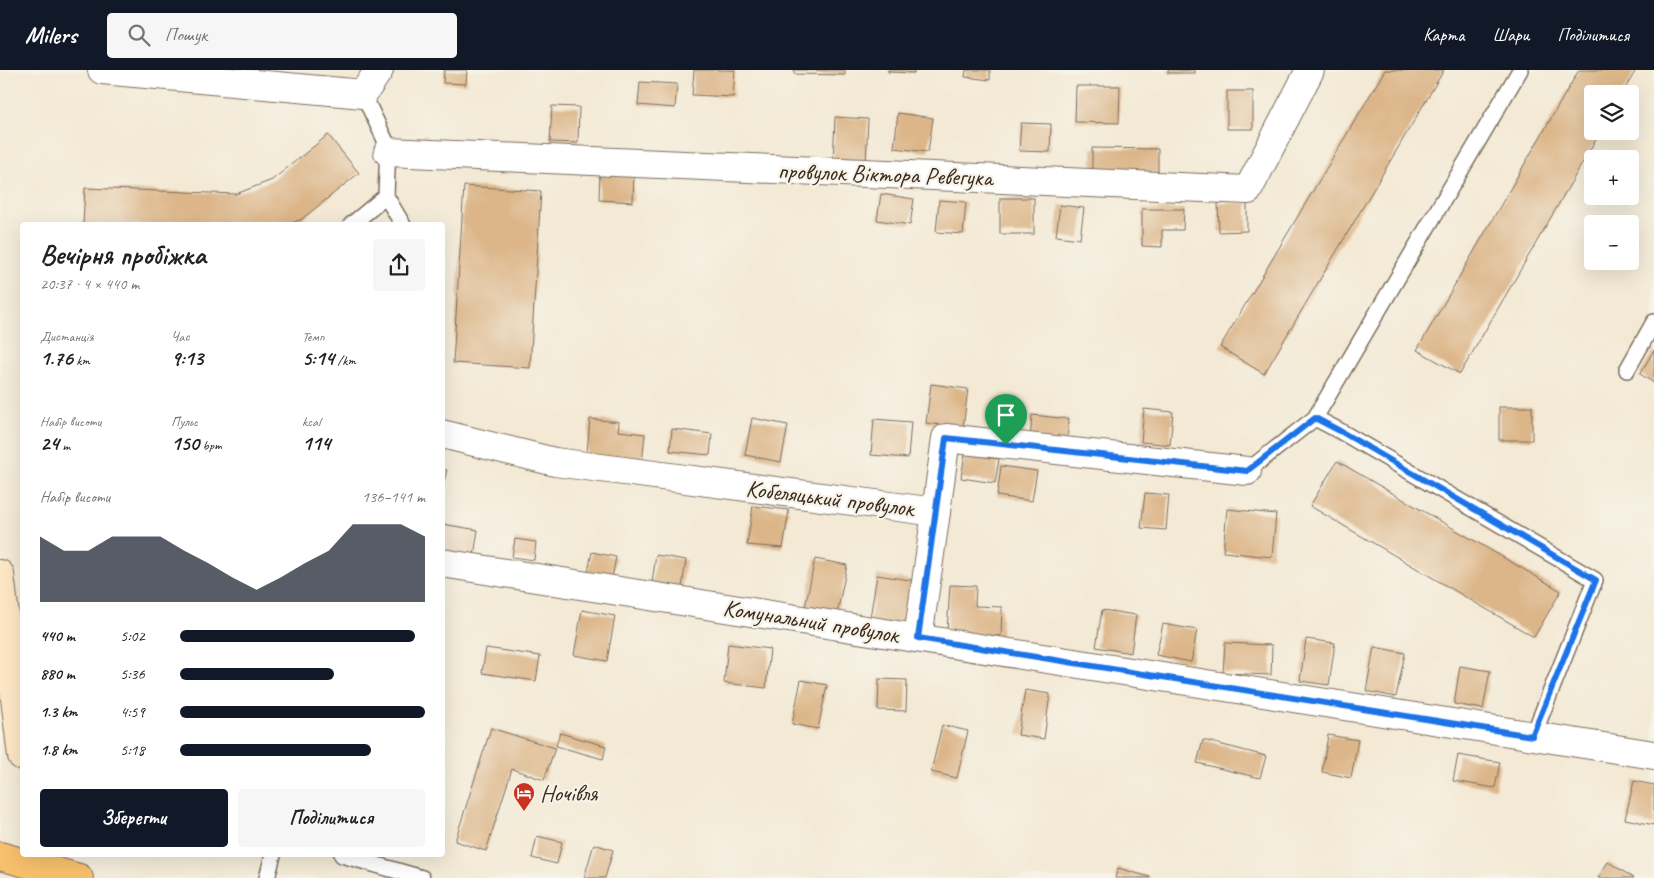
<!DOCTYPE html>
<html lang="uk">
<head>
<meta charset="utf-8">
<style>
	:root { --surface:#fff; --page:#f6f6f6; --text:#222; --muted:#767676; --accent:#111827 }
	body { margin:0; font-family:Caveat,sans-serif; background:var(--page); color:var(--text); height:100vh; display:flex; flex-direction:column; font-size:19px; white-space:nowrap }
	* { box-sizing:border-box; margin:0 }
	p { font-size:16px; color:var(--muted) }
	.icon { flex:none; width:28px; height:28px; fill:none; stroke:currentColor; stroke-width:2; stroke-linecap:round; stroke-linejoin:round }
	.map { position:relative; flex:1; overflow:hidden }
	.sheet { position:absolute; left:20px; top:152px; width:425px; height:635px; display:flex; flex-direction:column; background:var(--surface); border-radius:5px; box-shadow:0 5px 20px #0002 }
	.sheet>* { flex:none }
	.fabs { position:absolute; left:1584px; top:15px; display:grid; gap:10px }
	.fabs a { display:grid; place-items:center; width:55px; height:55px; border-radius:5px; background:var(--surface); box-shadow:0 5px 20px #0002; font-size:25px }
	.pin { position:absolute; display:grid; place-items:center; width:42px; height:42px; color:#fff; margin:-51px -21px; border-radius:50% 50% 50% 0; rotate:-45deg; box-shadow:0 0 5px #0007 }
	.pin .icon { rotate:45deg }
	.round { display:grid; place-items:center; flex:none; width:52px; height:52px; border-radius:5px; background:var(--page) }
	.summary { display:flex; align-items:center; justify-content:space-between; height:85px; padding:0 20px }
	h1 { font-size:28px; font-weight:800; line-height:38px }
	.figures { display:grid; grid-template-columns:repeat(3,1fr); gap:8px; height:85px; padding:5px 20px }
	.figures div { display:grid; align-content:center }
	.figures b { font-size:21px; font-weight:800 }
	.figures small { font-size:14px; font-weight:400 }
	.figures p { font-size:14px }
	.chart { height:140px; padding:10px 20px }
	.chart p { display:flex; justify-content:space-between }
	.chart svg { width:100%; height:90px; margin-top:5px; fill:var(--accent); opacity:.7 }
	.primary-button { display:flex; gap:10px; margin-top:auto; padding:10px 20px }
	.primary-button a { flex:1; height:58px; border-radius:5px; background:var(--accent); color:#fff; font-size:20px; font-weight:800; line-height:58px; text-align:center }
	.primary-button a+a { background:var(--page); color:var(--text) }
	ul { padding:0 20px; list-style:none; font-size:16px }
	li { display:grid; grid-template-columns:80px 60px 1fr; align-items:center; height:38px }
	li i { height:12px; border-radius:6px; background:var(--accent) }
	header { display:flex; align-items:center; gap:30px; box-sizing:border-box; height:70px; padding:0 25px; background:var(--accent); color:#fff }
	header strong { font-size:24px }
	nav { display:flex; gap:28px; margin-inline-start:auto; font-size:18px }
	.search { width:350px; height:45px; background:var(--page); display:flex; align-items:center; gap:12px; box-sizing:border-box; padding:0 18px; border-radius:5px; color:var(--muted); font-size:19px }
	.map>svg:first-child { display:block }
	.building { fill:#dcb689 }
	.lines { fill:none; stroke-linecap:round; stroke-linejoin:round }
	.lane-casing { stroke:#7b6d5e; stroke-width:18 }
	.street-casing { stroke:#7b6d5e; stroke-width:30 }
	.secondary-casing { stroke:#7b6d5e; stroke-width:30 }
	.highway-casing { stroke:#7b6d5e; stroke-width:30 }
	.lane { stroke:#fff; stroke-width:15 }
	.street { stroke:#fff; stroke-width:28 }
	.secondary { stroke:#fce6c4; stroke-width:28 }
	.highway { stroke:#f7c06c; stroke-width:28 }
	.route-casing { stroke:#fff; stroke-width:10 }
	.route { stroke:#1a73e8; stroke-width:6 }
	.labels { text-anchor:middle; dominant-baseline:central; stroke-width:4.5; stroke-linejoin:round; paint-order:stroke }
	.street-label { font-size:24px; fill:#3b2a1e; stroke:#f7f3e8 }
	.poi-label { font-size:24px; fill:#3b2a1e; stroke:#f7f3e8; text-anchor:start }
</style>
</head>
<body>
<header>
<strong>Milers</strong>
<div class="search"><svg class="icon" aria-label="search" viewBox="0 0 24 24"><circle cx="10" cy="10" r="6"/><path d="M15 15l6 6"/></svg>Пошук</div>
<nav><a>Карта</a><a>Шари</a><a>Поділитися</a></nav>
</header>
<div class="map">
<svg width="1654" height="808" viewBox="0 0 1654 808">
	<rect width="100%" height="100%" fill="#f7f3e8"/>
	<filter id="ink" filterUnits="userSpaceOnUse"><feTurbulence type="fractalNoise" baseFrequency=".02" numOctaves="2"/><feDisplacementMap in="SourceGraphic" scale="10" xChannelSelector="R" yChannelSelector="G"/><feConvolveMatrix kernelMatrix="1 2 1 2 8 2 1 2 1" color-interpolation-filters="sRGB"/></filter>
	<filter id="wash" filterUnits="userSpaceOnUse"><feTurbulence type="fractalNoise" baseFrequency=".0096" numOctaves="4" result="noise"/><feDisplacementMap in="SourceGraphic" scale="20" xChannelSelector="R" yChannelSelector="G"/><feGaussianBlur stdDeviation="1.12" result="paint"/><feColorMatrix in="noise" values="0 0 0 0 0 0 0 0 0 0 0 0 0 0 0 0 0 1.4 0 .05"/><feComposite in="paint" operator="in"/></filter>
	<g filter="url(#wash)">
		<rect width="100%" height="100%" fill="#f3e9d4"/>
		<g id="blocks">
			<g class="building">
				<path d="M444,0h23l-1,14 -23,-1z"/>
				<path d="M694,0h41l-2,27 -41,-2z"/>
				<path d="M794,0h51v5l-51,-1z"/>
				<path d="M888,0h26v3l-26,-1z"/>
				<path d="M966,0h24v10l-25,-3z"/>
				<rect x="1168" y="0" width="27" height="3"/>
				<path d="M1385,0h59l-180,304 -44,-27z"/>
				<path d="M1579,0h57l-14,24h-30v37h9l-141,243 -43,-24z"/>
				<path d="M640,12l37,2 -2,24 -37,-3z"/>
				<path d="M1076,16h44l-1,37 -44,-1z"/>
				<rect x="1227" y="21" width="26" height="38"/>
				<path d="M552,36l27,1 -1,36 -28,-1z"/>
				<path d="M898,43l35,5 -5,34 -34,-4z"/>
				<path d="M835,47l33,2 -2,45 -33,-1z"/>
				<path d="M1021,53l30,1 -1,28 -31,-1z"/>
				<path d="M328,65l31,38 -57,46 -15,6h-204l2,-37 151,6 36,-14z"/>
				<path d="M1092,78l66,1v24l-66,-1z"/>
				<path d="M600,100l34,1 -1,31 -34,-2z"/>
				<path d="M464,116l77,5 -11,177 -77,-5z"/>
				<path d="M881,124l33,5 -4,26 -33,-5z"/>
				<rect x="1000" y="128" width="34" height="36"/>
				<path d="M939,130l27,2 -3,32 -27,-2z"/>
				<path d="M1218,133h29v28l-28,1z"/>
				<path d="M1060,135l24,3 -4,31 -24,-3z"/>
				<path d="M1142,139h42l-1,21h-21v17l-20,-1z"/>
				<path d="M1654,280v33l-14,-9z"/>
				<path d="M931,314l37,5 -5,39 -37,-5z"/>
				<rect x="1499" y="337" width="33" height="33"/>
				<path d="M1144,339l29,3 -3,33 -29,-3z"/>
				<path d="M1032,345l37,4 -2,24 -37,-3z"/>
				<path d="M752,348l36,7 -7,37 -36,-7z"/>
				<path d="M590,349l29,3 -1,9 27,3 -3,30h-56z"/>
				<path d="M874,349l37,3 -3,36 -37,-3z"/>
				<path d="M672,359l40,5 -2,21 -40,-4z"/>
				<path d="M965,384l34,5 -4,24 -34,-5z"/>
				<path d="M1337,391l224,130 -27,46 -224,-131z"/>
				<path d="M1001,396l36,5 -5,30 -35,-5z"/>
				<path d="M442,399l5,1 -4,16h-1z"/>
				<path d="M1145,423l24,2 -3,35 -25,-2z"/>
				<path d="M753,436l36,4 -6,38 -36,-3z"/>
				<path d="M1227,439l49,5 -4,43 -49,-5z"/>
				<path d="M442,454l36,6 -4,26 -32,-5z"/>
				<path d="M515,469l21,3 -2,18 -22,-3z"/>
				<path d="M592,482l24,5 -4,21 -24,-6z"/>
				<path d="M656,485l30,5 -5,34 -30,-5z"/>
				<path d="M815,489l32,6 -10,49 -32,-6z"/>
				<path d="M877,505l39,6 -8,50 -39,-7z"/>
				<path d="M950,515l26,1 -1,20 27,1 -1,29 -54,-4z"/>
				<path d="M582,540l33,6 -8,45 -33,-6z"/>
				<path d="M1102,540l34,5 -5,38 -35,-6z"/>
				<path d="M1163,554l34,6 -6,32 -35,-7z"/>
				<path d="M1306,569l29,4 -6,42 -29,-4z"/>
				<path d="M1225,573l47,2 -1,30 -48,-2z"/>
				<path d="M728,574l42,5 -4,39 -42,-5z"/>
				<path d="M1374,577l31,6 -9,44 -30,-6z"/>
				<path d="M486,578l54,8 -4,25 -54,-8z"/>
				<path d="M1460,596l30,5 -7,38 -29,-5z"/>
				<path d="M879,609l28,1 -1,31 -28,-1z"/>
				<path d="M801,610l26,5 -9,44 -26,-5z"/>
				<path d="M1025,620l25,4 -6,45 -26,-4z"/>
				<path d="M942,655l26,6 -11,47 -26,-6z"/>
				<path d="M491,658l64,20 -11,32 -32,-11 -26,82 -31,-10z"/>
				<path d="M560,663l46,13 -3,13 -47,-13z"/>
				<path d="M1328,665l30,5 -7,38 -29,-6z"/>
				<path d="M1203,670l63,16 -6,22 -63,-15z"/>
				<path d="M1458,685l42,7 -5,26 -42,-7z"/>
				<path d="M1634,711l20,4v40l-29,-6z"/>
				<path d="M537,766l25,6 -5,22 -25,-6z"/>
				<path d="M594,774l19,6 -8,28h-21z"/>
				<path d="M1608,792l26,16h-36z"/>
				<path d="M1118,798l32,9v1h-35z"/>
			</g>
		</g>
	</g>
	<g filter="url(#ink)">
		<use href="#blocks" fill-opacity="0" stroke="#7b6d5e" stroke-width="1"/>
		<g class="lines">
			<g class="lane-casing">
				<g id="lane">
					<path d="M386,126l17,29"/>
					<path d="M351,155l35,-29 2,-50 -25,-52"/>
					<path d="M1627,300l27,-48"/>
					<path d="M1315,348l25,13 255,149 -62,156"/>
					<path d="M1247,401l68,-53 205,-348"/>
					<path d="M342,785l80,23"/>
					<path d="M267,808l6,-23"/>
				</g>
			</g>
			<g class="street-casing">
				<g id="street">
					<path d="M102,0l261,24 16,-24"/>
					<path d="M388,82l860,38 62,-120"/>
					<path d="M442,364l113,28 381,50 10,-74 301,33"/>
					<path d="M442,493l1212,192"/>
					<path d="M918,568l18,-126"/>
				</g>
			</g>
			<g class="secondary-casing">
				<path id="secondary" d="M0,504l22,182"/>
			</g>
			<g class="highway-casing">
				<path id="highway" d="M0,786l79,22"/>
			</g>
			<use href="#lane" class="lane"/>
			<use href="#street" class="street"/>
			<use href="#secondary" class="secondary"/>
			<use href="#highway" class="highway"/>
		</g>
	</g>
	<g class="lines" filter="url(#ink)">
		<g class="route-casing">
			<path id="route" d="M1315,348l25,13 256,149 -64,156 -614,-98 28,-200 301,33z"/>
		</g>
		<use href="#route" class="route"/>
	</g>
	<defs>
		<g id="hotel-pin" transform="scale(1.125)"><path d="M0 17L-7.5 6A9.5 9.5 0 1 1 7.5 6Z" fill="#c8321e" stroke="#f7f3e8"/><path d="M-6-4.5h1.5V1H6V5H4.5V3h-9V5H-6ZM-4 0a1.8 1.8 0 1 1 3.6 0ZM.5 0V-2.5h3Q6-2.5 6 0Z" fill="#fff"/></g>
	</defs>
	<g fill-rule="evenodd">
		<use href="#hotel-pin" x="524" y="723"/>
	</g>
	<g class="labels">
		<g class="street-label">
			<text transform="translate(885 104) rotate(2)">провулок Віктора Ревегука</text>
			<text transform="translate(830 428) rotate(7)">Кобеляцький провулок</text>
			<text transform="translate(811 551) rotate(9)">Комунальний провулок</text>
		</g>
		<g class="poi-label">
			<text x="540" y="723">Ночівля</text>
		</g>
	</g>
</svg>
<div class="fabs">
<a><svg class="icon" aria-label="layers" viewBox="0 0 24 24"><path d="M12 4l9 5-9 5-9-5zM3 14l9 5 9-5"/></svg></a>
<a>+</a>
<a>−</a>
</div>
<div class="pin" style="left:1006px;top:375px;background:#1e9e55"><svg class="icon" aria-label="arrive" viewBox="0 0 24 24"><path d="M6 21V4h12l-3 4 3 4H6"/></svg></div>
<section class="sheet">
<div class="summary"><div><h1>Вечірня пробіжка</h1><p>20:37 · 4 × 440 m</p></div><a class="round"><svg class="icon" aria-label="share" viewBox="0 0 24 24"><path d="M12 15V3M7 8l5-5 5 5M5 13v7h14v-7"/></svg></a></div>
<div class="figures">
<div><p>Дистанція</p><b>1.76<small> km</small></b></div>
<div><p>Час</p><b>9:13</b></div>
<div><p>Темп</p><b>5:14<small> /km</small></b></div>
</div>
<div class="figures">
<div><p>Набір висоти</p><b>24<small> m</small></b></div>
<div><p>Пульс</p><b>150<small> bpm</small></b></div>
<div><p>kcal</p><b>114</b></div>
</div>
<div class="chart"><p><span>Набір висоти</span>136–141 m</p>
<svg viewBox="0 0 160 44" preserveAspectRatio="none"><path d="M0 44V12L10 19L20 19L30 12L40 12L50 12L60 19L70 25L80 32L90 38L100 32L110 25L120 19L130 6L140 6L150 6L160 12V44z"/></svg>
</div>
<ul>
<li><b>440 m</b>5:02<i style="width:96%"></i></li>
<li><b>880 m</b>5:36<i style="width:63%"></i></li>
<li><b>1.3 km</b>4:59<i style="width:100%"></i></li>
<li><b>1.8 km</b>5:18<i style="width:78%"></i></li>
</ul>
<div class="primary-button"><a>Зберегти</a><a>Поділитися</a></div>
</section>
</div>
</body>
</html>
